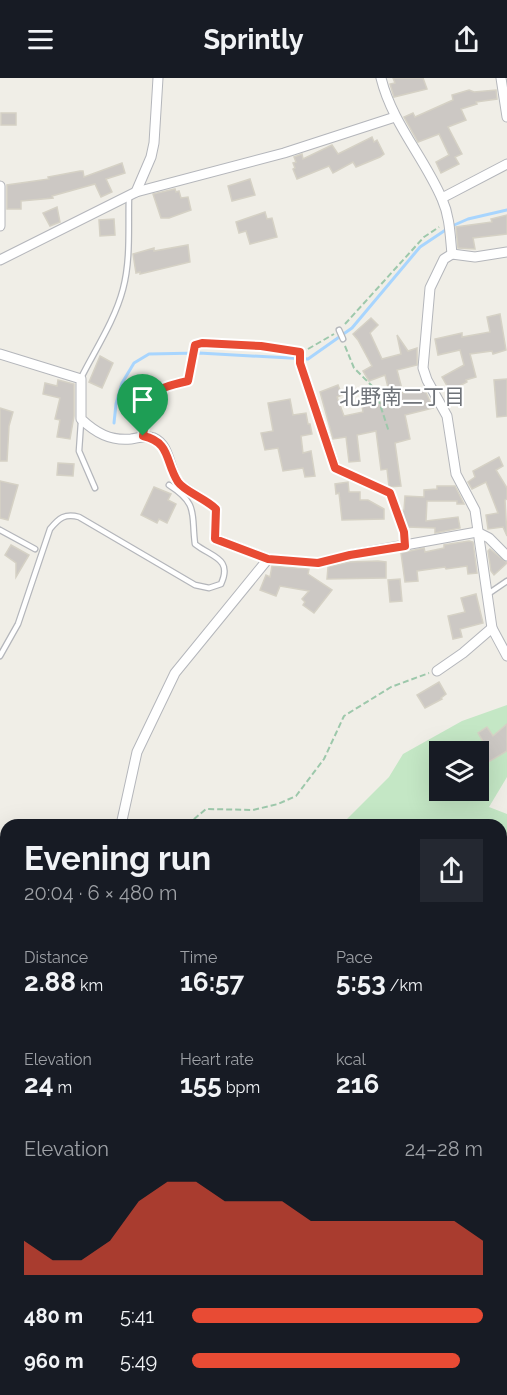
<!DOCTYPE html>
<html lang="en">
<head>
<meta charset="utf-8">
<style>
	:root { --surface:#171b24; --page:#242831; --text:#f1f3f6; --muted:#9ea1a6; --accent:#e84b34 }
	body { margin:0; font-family:Raleway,"Noto Sans JP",sans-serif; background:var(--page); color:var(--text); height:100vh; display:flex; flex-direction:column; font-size:22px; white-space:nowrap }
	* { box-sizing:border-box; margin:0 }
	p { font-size:20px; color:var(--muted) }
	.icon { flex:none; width:33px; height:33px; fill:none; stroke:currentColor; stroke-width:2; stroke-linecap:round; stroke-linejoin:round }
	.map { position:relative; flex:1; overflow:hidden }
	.details { position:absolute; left:0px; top:741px; width:507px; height:576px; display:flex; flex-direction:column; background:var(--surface); border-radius:18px 18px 0 0; box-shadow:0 6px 24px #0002 }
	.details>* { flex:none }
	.controls { position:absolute; left:429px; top:663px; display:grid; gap:12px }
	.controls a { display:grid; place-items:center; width:60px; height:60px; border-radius:0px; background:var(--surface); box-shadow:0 6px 24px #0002; font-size:30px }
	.pin { position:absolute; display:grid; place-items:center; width:51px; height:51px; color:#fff; margin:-62px -26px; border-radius:50% 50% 50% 0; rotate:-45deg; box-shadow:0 0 6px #0007 }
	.pin .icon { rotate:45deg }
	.round { display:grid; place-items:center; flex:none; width:63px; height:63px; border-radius:0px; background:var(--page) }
	.headline { display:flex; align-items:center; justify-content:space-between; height:102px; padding:0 24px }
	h1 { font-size:33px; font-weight:700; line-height:45px }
	.stats { display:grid; grid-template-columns:repeat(3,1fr); gap:9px; height:102px; padding:6px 24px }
	.stats div { display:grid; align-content:center }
	.stats b { font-size:26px; font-weight:700 }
	.stats small { font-size:16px; font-weight:400 }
	.stats p { font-size:16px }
	.chart { height:168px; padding:12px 24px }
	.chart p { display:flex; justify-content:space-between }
	.chart svg { width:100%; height:108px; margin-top:6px; fill:var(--accent); opacity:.7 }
	ul { padding:0 24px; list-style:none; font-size:20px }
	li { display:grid; grid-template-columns:96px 72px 1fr; align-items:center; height:45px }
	li i { height:15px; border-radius:8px; background:var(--accent) }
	header { display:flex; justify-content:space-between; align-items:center; height:78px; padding:0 24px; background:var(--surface); font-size:27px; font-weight:700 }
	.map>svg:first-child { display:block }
	.green { fill:#c4e7c5; fill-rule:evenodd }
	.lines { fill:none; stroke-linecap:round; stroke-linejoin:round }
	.stream { stroke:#a8d5fe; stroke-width:3 }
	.building { fill:#ccc8c4; stroke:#d5d1c5; stroke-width:1.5 }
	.service-casing { stroke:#b4b6bb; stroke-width:7 }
	.minor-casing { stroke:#b4b6bb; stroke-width:11 }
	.path { stroke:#9dc8ab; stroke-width:2; stroke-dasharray:6 3; stroke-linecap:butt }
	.service { stroke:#fff; stroke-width:4.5 }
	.minor { stroke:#fff; stroke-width:9 }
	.route-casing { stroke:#fff; stroke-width:12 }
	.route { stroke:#e84b34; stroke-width:8 }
	.labels { text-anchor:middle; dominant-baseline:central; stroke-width:4.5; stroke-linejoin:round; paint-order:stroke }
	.neighbourhood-label { font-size:21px; fill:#6f7379; stroke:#fff }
</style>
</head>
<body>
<header><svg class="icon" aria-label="menu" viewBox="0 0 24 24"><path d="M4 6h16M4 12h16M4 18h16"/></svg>Sprintly<svg class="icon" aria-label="share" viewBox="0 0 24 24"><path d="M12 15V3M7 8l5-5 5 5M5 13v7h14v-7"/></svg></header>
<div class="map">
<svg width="507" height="1317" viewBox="0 0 507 1317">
	<rect width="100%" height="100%" fill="#f0eee7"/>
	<path class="green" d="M507,627v72l-18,30 18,7v581h-507v-487l6,1v480h495v-564h-160l48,-48 14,-23 59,-33zM440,674h38v38h-38z"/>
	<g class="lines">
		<g class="stream">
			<path d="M452,148l16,-7 39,-9"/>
			<path d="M114,345l2,-19 6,-21 12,-20 15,-9 50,-1 109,6 44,-31 68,-81 27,-18"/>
		</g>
	</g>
	<g class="building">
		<path d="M393,0h30l4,11 -33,8 -4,-13 5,-1z"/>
		<path d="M469,12l5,2 22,-2 1,9 -21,3 1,2 -16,5 5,11 -18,7 14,27 -7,3 4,7 -18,9 -5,-11 13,-7 -10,-21 -21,8 -14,-25 9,-4 2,4 38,-17 -1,-5z"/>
		<rect x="1" y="35" width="15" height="12"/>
		<path d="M372,59l2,5 3,-2 7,14 -4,3 -24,10 -3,-5 -20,11 -4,-7 -32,13 -4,-10 2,-1 -2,-5 3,-1 -2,-5 8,-3 1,5 29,-14 6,9z"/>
		<path d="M122,85l3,10 -19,6 6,13 -11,5 -6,-13 -43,12 1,2 -32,3v8h-14v-24l42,-6 -1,-2 32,-6h3l1,6z"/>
		<path d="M250,101l5,16 -23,6 -4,-15z"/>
		<path d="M175,111l1,3 3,-1 2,7 7,-1 3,13 -22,8h-8l-8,-24z"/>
		<path d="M57,129l3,15 -10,4 -7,-13z"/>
		<path d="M265,134l2,7 5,-1 5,19 -27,7 -4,-13 -7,2 -3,-11z"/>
		<path d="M507,137v19l-34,4 2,11 -17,-1 -2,-21 36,-5 -1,-3z"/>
		<path d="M114,141l1,16 -15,1 -1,-16z"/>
		<path d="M188,167l2,17 -50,12v-2l-4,1 -3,-19 21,-6v3z"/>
		<path d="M500,236l6,36 -13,4 -1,-3 -22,3 6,23 -10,3 1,2 -17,9 -8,-14 22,-12 -4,-15 -22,5 -3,-16 27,-6v4l28,-5 -3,-15z"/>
		<path d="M371,240l7,7 -8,8 12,26 19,-5 -4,-19 11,16 9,-3v17l-20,5 6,23 21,-5 9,20 -28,7 5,24 -15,4 6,43 -12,1 -2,-18 -6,1 -5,-39 -19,4 3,26 -11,1 -3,-25 -13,2 -13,-47 18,-7 4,10 -5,2 7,19 19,-4 -1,-6 29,-6 -6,-25 -16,6 -6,-10 9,-5 -14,-26 -5,-6z"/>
		<path d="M100,278l13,7 -11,25 -13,-6z"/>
		<path d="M507,301v37l-10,1 -3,-37z"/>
		<path d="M58,302l16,4v32l-4,23 -13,-2 3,-17 -5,-1 5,-21 -17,-4 2,-11 12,3z"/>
		<path d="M290,321l3,16 13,-2 2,11h2l2,10 -11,2 2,17 8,-2 4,25 -10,1 -2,-9 -20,3 -5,-23 -13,2 -4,-17 12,-2 -5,-28z"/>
		<path d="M0,330l13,4 -4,14 -2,35h-7z"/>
		<path d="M499,379l4,9 -7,4 11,18v11l-2,1 2,36 -4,-9 -15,2 -2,-14 12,-2 -12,-31 -14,7 -4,-7 7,-5 -2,-6z"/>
		<path d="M58,385l16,1 -1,12 -16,-1z"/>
		<path d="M0,403l18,4 -10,35 -8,-2z"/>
		<path d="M348,404l1,10h11v8h8l16,9v10l-42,1 -3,-27 -3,1 -1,-10z"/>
		<path d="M437,408h18l9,18h-7v-3h-30l-1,20 32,-4 2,11 -25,5v-5l-28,-1 -6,-16 3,-1 1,-14 19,1v-7l13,-1z"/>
		<path d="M154,409l17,7 -3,6 8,4 -9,19 -8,-4 -2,4 -16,-8z"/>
		<path d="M469,463l4,1 4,31 -9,1 -1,-8 -21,3 -1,-2 -28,4 1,10 -13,1 -4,-29 23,-5 1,4 19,-4v-3z"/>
		<path d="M11,467l18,10 -13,22v-14l-11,-8z"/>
		<path d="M490,471l17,14 -13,12 -3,-4 -3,-20z"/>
		<path d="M378,483l8,1v16l-59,1 1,-12 21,-5z"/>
		<path d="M272,488l37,3 -1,5 24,16 -18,23 -11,-8 2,-3 -3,-3 7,-8 -29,-5 -4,10 -16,-6 6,-15 4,2z"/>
		<path d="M400,501l2,22 -12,1 -2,-22z"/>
		<path d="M476,516l7,29 -23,6 2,8 -9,2 -5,-23 17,-4 -4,-14z"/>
		<path d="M439,604l7,12 -5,4 1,1 -17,9 -8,-13z"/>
		<path d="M507,646v27l-29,17v-22l6,-3 -6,-10 9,-6 6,9z"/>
	</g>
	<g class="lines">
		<g class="service-casing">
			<g id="service">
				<path d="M339,252l4,9"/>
				<path d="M81,300c14,-28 34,-58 42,-89 8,-30 5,-63 6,-93"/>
				<path d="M81,344l-2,29 16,37"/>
				<path d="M335,389l55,26 14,39 1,14"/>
				<path d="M0,452l35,19"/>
				<path d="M488,516l19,-13"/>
				<path d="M0,578l18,-32 32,-95c9,-11 15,-16 29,-12l116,68 14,3 12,-4c12,-26 -10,-27 -26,-40 -4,-30 4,-40 -26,-59"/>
				<path d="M155,1311l1,6"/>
			</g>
		</g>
		<g class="minor-casing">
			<g id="minor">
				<path d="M381,0c11,45 43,79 61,121 8,18 8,36 10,55"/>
				<path d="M501,0l6,39"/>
				<path d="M0,108v40"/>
				<path d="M136,114l15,-35 3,-14 4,-65"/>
				<path d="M442,120l65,-34"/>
				<path d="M507,174l-32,5 -23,-3 -8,5 -14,29 -7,80 4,12 20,36 9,58 19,36 17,118 15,28"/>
				<path d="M0,182l136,-68 148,-39 111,-36"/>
				<path d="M299,274l1,11 35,104"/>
				<path d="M0,276l81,25v40c15,14 29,22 50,20 8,-1 15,-4 23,-1 16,7 15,31 24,44 6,8 28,17 38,27l-1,30 53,20 50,4 32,-8 127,-23 12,6 18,18"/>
				<path d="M437,593l26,-18 29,-25"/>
				<path d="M121,747l16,-73 38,-79 93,-114"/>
				<path d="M0,816l6,1"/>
			</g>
		</g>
		<g class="path">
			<path d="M345,246l79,-87 15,-10"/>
			<path d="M345,268l9,22 21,21 14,43"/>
			<path d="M308,271l26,-15"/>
			<path d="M145,349c4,-39 7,-38 43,-46l7,-36 7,-2 59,3 30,5"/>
			<path d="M187,747l19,-16 47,1 25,-6 18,-8 28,-37 20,-43 47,-29 38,-14"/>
			<path d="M501,987l6,1"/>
			<path d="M117,1311l2,6"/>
			<path d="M462,1311l2,6"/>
			<path d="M53,1317l2,-6"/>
			<path d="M403,1317l1,-6"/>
		</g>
		<use href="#service" class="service"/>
		<use href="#minor" class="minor"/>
	</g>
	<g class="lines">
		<g class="route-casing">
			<path id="route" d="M202,265l59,3 39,6v11l35,105 55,25 14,39 1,14 -55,9 -32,8 -50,-4 -53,-20 1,-30c-10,-10 -32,-18 -38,-27 -13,-20 -7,-40 -35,-46 6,-43 2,-45 45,-55l7,-36z"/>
		</g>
		<use href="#route" class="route"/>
	</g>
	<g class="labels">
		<g class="neighbourhood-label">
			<text x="402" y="318">北野南二丁目</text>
		</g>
	</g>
</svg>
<div class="controls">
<a><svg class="icon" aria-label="layers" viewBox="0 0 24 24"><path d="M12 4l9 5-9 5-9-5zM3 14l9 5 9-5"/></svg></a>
</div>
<div class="pin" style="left:143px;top:358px;background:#1e9e55"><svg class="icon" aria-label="arrive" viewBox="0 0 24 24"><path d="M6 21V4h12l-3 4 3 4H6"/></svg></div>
<section class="details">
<div class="headline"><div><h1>Evening run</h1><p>20:04 · 6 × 480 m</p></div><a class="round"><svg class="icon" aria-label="share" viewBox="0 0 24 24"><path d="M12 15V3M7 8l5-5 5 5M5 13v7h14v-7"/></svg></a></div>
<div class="stats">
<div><p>Distance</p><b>2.88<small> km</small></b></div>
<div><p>Time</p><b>16:57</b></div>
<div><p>Pace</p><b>5:53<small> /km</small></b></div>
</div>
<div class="stats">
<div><p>Elevation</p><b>24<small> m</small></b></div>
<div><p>Heart rate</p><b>155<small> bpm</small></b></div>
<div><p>kcal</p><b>216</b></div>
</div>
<div class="chart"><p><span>Elevation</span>24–28 m</p>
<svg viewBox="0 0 160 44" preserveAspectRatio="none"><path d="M0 44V30L10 38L20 38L30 30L40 14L50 6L60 6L70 14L80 14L90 14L100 22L110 22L120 22L130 22L140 22L150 22L160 30V44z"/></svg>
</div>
<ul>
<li><b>480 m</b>5:41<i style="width:100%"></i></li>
<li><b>960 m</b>5:49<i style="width:92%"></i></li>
</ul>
</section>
</div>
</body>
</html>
